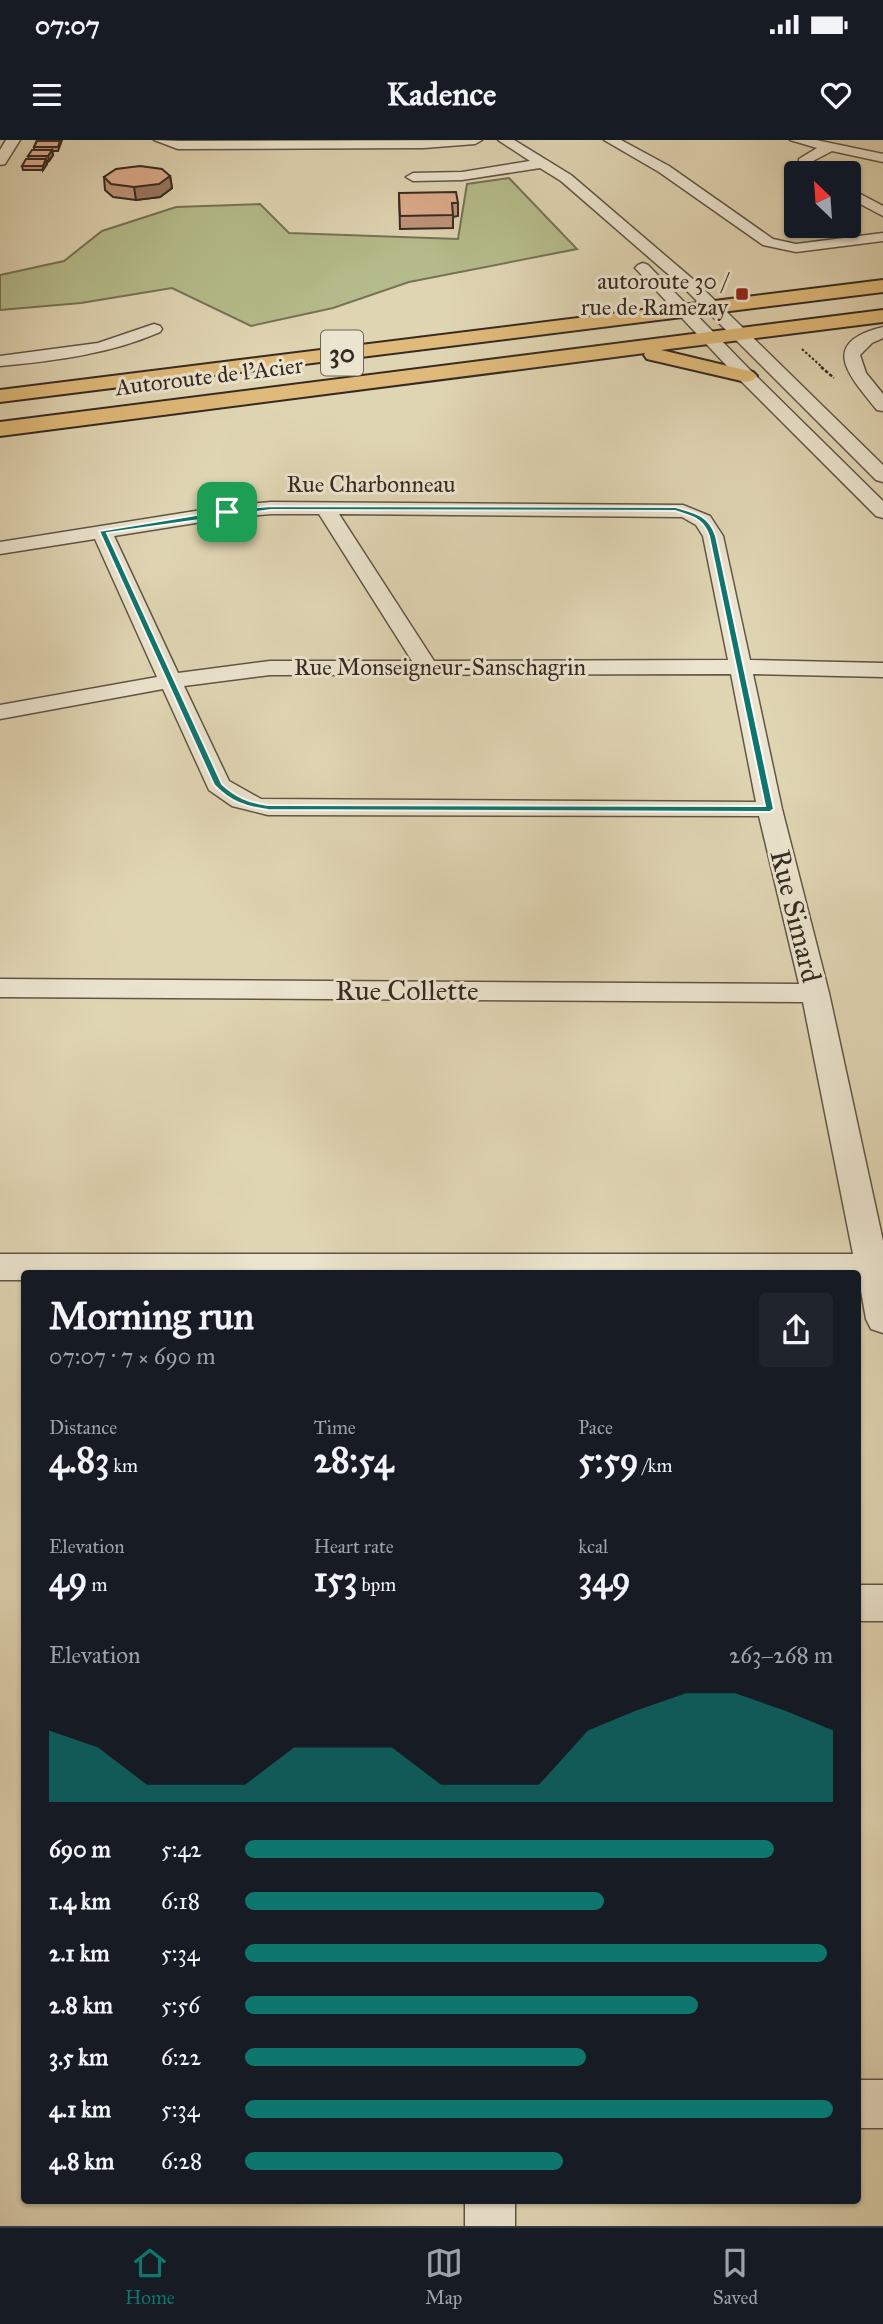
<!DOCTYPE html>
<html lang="en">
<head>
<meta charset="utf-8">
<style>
	:root { --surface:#171b24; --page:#20242c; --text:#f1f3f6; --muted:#9ea1a6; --line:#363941; --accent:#0f766e }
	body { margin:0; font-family:"IM FELL Great Primer",serif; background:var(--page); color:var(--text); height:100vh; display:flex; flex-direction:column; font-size:26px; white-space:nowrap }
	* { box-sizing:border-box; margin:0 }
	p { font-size:23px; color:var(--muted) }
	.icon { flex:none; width:38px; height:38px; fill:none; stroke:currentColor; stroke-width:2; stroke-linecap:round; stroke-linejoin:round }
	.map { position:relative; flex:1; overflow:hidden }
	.side { position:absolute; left:21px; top:1130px; width:840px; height:934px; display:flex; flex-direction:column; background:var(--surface); border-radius:7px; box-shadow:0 2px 5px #0004 }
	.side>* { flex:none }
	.needle { width:46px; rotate:335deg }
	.tools { position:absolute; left:784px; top:21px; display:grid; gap:14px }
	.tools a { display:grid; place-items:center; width:77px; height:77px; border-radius:7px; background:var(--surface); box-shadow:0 2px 5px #0004; font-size:35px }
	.pin { position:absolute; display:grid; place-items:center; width:60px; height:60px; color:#fff; margin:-30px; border-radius:14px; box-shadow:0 4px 10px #0006 }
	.round { display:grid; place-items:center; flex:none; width:74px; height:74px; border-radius:7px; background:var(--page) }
	.head { display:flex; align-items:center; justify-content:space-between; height:119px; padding:0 28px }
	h1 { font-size:38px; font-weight:700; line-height:52px }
	.figures { display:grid; grid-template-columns:repeat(3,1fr); gap:10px; height:119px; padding:7px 28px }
	.figures div { display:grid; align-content:center }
	.figures b { font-size:35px; font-weight:700 }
	.figures small { font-size:19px; font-weight:400 }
	.figures p { font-size:19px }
	.chart { height:196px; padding:14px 28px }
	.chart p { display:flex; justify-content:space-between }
	.chart svg { width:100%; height:126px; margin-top:7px; fill:var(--accent); opacity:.7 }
	ul { padding:0 28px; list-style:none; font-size:23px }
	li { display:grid; grid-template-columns:112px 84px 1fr; align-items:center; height:52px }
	li i { height:18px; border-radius:9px; background:var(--accent) }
	.status { display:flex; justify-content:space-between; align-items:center; height:49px; padding:0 35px; background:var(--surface); direction:ltr }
	.status svg { height:19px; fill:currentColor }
	header { display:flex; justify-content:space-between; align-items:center; height:91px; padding:0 28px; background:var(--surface); font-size:32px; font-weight:700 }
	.dock { display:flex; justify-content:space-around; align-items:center; height:98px; border-top:2px solid var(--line); background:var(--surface); font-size:19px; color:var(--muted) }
	.dock a { display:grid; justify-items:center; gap:4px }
	.dock .selected { color:var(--accent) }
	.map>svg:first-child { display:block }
	.green { fill:#b5bc8b; stroke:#767356; stroke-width:2 }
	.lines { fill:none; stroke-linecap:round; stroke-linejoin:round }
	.minor-casing { stroke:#605546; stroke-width:3 }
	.highway-casing { stroke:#362a22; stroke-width:4 }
	.path-far1 { stroke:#362a22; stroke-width:2; stroke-dasharray:2.5 2; stroke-linecap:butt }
	.path { stroke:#362a22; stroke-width:2.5; stroke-dasharray:3.5 2; stroke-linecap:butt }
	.minor { fill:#ebe4ce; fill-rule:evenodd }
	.highway { fill:#e0ba7a; fill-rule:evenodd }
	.wall { fill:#bf9479; stroke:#362a22; stroke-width:2 }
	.shaded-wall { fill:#9b7863; stroke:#362a22; stroke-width:2 }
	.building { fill:#deac8d; stroke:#362a22; stroke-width:2 }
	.route { fill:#0f766e; stroke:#fff; stroke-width:2; fill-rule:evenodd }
	.poi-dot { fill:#8f2418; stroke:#ebe4ce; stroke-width:2.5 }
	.labels { text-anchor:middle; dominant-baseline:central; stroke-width:6; stroke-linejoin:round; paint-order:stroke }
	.far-poi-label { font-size:23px; fill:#362a22; stroke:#ebe4ce; text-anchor:end }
	.far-street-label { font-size:23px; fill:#362a22; stroke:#ebe4ce }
	.shield { fill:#ebe4ce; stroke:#6c6256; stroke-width:2 }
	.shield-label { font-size:26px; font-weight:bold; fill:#362a22 }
	.street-label { font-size:28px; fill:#362a22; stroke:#ebe4ce }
</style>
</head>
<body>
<div class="status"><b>07:07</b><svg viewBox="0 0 49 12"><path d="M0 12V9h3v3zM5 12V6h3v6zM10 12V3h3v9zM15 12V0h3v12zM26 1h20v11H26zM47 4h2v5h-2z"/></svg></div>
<header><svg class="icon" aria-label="menu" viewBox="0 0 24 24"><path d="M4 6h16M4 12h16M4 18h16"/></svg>Kadence<svg class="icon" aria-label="heart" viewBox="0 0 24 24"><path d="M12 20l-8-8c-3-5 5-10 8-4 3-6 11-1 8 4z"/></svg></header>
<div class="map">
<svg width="883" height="2086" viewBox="0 0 883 2086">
	<rect width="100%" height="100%" fill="#e0d5b3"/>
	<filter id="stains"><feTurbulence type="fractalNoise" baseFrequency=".00286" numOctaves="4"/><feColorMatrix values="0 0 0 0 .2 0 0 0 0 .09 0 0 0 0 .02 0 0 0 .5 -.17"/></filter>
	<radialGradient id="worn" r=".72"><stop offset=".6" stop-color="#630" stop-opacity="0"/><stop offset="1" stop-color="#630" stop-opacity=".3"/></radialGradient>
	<path class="green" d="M509,38l68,71 -168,33 -76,26 -82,18 -79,-38 -91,15 -81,7v-35l64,-14 38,-30 74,-24 84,-3 29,29 169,6 9,-55z"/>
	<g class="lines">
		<g class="minor-casing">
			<g id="minor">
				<path d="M6,0h14l-15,24 -5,1v-15z"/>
				<path d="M154,0l25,1 303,-1 -7,4 -51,4 -246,1z"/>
				<path d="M498,0h16l57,35 124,106 188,184v17l-7,-2 -193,-193 -122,-106 -21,-13 -78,12 -49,1 -7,-4 7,-4 49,-1 68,-11z"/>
				<path d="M604,0h17l48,26 104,73 23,5 87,-11v8l-87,11 -33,-7 -104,-73z"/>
				<path d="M790,0h26l67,14v8l-51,-11 -19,10 10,12h-14l-10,-10v-4l18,-11z"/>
				<path d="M849,48l34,18v10l-34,-18z"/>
				<path d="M643,123l5,2 104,107 131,129v17l-7,-2 -136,-136 -102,-109 -3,-3 3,-3z"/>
				<path d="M154,184l6,2 2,3 -2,3c-51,22 -105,29 -160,34v-10l98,-13z"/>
				<path d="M883,187v11l-11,5 -12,12 6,18 17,21v17l-6,-1c-27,-34 -60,-67 6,-83z"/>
				<path d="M271,362l412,3 27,11 13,20 27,124 133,3v14l-130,-3 29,135 47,184 54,248v92l-12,-4 -5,-10 -8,-45h-834v6h-24v-26h853l-50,-252 -803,-5v-18l799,5 -40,-168 -491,-1 -36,-9 -23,-16 -46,-101 -163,30v-14l157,-28 -62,-138 -95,15v-12l227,-36zM271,374h48l93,147h-142l-92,12 -64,-137 113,-18zM339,374l343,3 14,8 7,11 25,124 -294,1zM731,534l25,128 -495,-3 -32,-18 -45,-95 86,-11z"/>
				<rect x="858" y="1445" width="25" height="36"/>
				<rect x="858" y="1940" width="25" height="48"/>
				<rect x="465" y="2062" width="50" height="24"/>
			</g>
		</g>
		<g class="highway-casing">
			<g id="highway">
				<path d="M883,140v12l-883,110v-12z"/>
				<path d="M883,170v12l-222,28 92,22 4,4 -4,4 -7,2 -99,-23 -3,-4 1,-2 -645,83v-14z"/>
			</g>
		</g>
		<path class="path-far1" d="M802,209l21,19"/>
		<path class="path" d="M821,227l13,11"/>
		<use href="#minor" class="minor"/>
		<use href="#highway" class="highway"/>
	</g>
	<g class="wall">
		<path d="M37,0h25l-4,11h-6l1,4 -4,6h-2v3l-4,6h-20l-1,-4 7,-7 -1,-3 6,-6v-3z"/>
		<path d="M170,36l2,12 -12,9 -24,3 -23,-3 -8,-7 -1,-13z"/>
		<path d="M399,53l59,10v13l-5,1v11l-53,1z"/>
	</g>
	<g class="shaded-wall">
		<path d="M52,10l1,5 -4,6 -1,-5z"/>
		<path d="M46,19l1,5 -4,6v-4z"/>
		<path d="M170,36l2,12 -12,9 -24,3 -2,-13z"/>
	</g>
	<g class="building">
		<path d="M37,1h23l-2,6h-24z"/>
		<path d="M32,10h20l-4,6h-20z"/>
		<path d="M26,19h20l-3,7h-21z"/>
		<path d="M140,26l22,3 8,7 -11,8 -25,3 -23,-3 -7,-7 12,-8z"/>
		<path d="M456,52l2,11h-6l1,12 -53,1 -1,-23z"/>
	</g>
	<path class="route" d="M271,366l405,1c20,6 33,8 40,29l58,273 -4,3 -502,-2c-23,-3 -38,-8 -54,-25l-115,-254 128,-21zM271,370l404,1c17,6 28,7 34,25l56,270 -497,-1c-20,-3 -32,-8 -46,-21l-115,-251z"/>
	<rect class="poi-dot" x="735" y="147" width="14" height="14" rx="3.5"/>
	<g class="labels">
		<g class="far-poi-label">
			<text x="728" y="141">autoroute 30 /<tspan x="728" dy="26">rue de Ramezay</tspan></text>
		</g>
		<g class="far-street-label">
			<text transform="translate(209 236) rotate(-7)">Autoroute de l'Acier</text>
			<text x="371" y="344">Rue Charbonneau</text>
			<text x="440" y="527">Rue Monseigneur-Sanschagrin</text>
		</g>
		<rect class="shield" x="321" y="190.5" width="42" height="45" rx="5"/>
		<g class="shield-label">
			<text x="342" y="213">30</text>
		</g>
		<g class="street-label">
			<text transform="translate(796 776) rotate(76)">Rue Simard</text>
			<text x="407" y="850">Rue Collette</text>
		</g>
	</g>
	<rect width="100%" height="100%" filter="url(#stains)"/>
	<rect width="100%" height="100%" fill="url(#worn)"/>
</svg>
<div class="tools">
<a><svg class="needle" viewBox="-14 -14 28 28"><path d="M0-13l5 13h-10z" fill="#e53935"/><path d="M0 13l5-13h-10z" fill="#9ea1a6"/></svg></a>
</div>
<div class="pin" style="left:227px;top:372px;background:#1e9e55"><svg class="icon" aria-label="arrive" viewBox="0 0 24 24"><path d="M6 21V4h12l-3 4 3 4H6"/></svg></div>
<section class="side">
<div class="head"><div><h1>Morning run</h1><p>07:07 · 7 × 690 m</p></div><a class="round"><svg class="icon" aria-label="share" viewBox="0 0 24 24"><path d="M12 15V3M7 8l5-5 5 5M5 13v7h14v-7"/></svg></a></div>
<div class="figures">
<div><p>Distance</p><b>4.83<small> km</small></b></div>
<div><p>Time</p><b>28:54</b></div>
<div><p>Pace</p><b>5:59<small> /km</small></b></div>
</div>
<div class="figures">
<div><p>Elevation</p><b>49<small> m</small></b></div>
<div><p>Heart rate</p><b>153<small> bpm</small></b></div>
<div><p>kcal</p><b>349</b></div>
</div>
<div class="chart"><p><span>Elevation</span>263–268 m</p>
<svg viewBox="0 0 160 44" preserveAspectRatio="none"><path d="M0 44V19L10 25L20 38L30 38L40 38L50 25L60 25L70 25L80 38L90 38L100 38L110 19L120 12L130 6L140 6L150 12L160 19V44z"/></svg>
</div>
<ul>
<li><b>690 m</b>5:42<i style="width:90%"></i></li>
<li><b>1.4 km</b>6:18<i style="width:61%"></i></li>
<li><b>2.1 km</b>5:34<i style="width:99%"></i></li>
<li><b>2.8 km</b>5:56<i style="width:77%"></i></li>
<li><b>3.5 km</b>6:22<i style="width:58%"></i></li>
<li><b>4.1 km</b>5:34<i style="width:100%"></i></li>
<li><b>4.8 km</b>6:28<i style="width:54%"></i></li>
</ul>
</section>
</div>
<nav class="dock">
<a class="selected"><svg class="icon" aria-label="home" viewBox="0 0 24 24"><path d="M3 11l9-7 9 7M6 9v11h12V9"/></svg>Home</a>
<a><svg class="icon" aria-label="map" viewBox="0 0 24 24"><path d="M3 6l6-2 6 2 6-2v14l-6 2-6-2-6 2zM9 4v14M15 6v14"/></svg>Map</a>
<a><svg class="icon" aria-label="saved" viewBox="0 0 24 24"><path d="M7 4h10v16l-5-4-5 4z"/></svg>Saved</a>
</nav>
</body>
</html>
